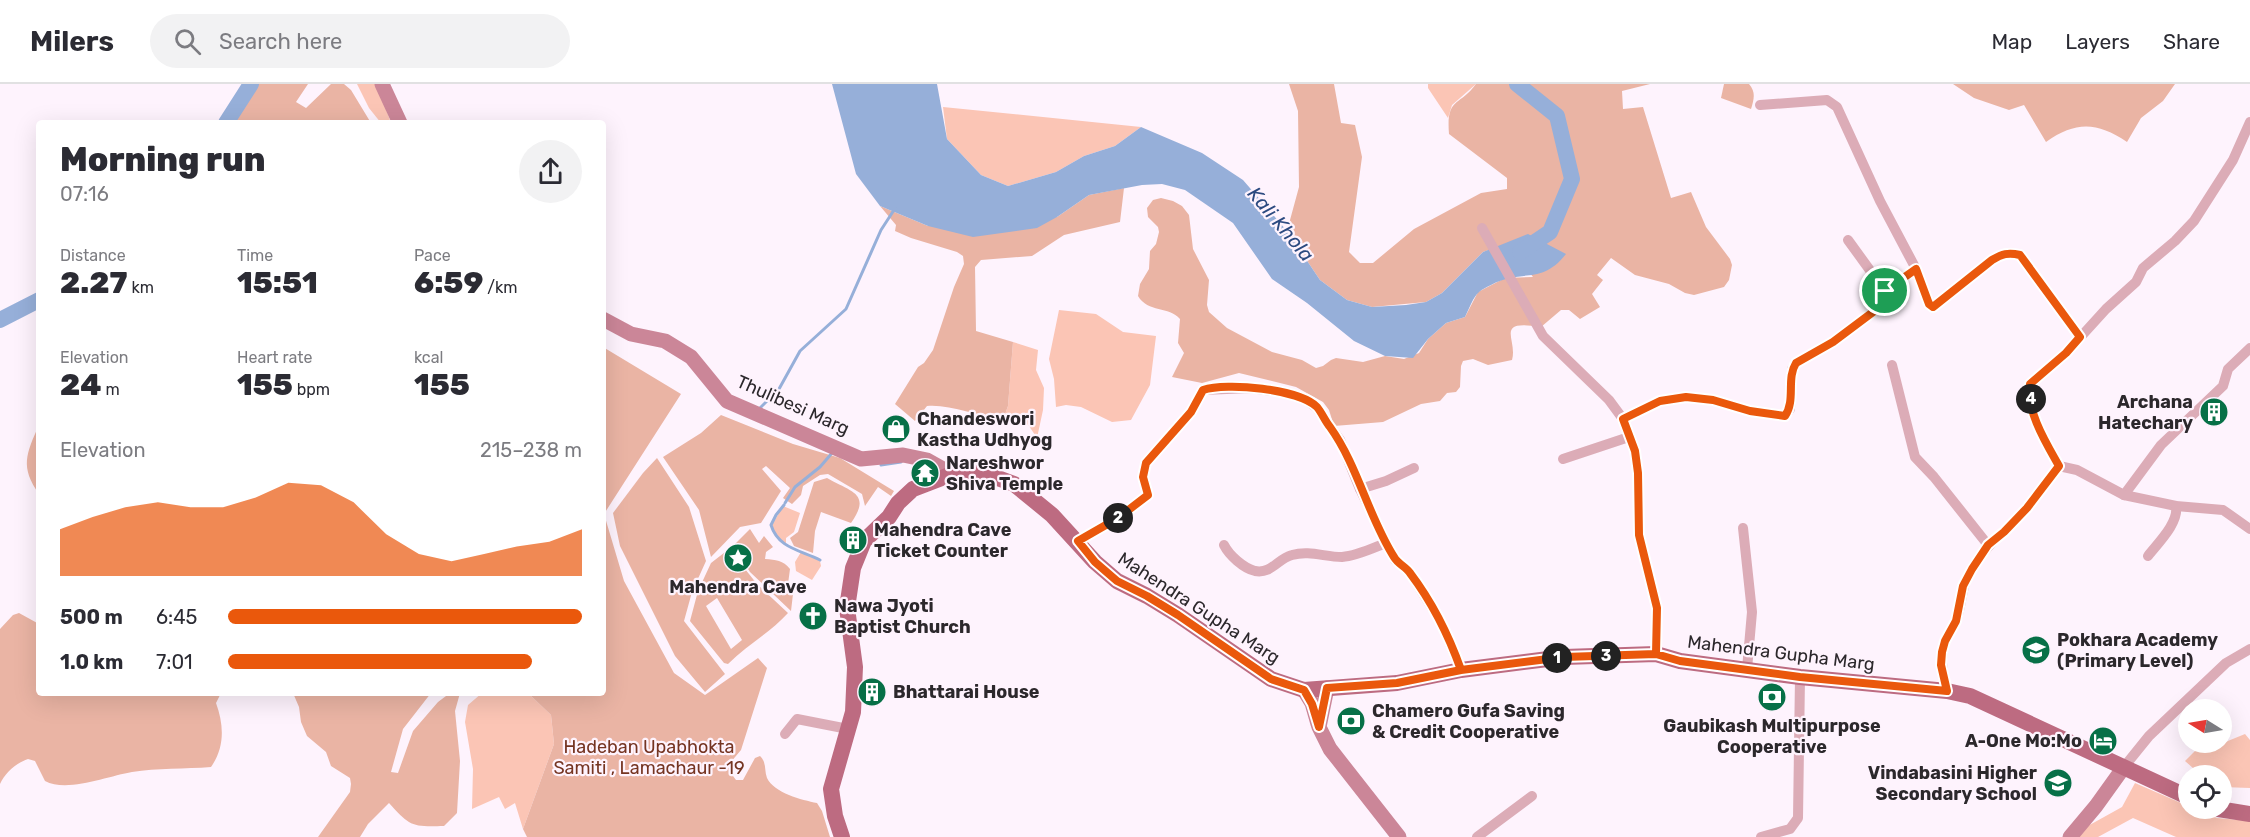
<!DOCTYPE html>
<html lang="en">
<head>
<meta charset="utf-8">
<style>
	:root { --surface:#fff; --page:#f2f2f3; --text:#2b2b33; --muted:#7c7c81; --line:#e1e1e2; --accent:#ea580c }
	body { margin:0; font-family:Rubik,sans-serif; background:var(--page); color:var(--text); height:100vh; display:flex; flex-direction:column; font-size:22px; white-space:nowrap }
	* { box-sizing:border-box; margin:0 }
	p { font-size:20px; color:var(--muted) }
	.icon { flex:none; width:33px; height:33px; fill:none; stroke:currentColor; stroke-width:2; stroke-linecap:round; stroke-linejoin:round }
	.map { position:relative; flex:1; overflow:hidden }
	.side { position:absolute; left:36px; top:36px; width:570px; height:576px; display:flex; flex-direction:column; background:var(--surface); border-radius:6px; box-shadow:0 6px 24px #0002 }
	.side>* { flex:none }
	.needle { width:39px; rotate:281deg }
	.controls { position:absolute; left:2178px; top:615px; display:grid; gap:12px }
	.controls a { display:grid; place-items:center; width:54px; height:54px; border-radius:50%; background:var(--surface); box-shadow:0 6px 24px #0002; font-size:30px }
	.pin { position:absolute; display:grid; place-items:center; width:51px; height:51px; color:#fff; margin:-26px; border:3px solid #fff; border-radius:50%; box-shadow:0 2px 6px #0007 }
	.km { position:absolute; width:30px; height:30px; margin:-15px; border-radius:50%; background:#222; color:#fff; font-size:16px; line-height:30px; text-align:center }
	.round { display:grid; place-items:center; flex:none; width:63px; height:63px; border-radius:32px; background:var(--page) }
	.head { display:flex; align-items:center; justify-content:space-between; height:102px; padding:0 24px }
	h1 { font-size:33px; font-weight:800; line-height:45px }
	.metrics { display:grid; grid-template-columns:repeat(3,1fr); gap:9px; height:102px; padding:6px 24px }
	.metrics div { display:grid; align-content:center }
	.metrics b { font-size:30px; font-weight:800 }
	.metrics small { font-size:16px; font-weight:400 }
	.metrics p { font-size:16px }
	.chart { height:168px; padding:12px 24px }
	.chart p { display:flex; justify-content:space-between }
	.chart svg { width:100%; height:108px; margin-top:6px; fill:var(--accent); opacity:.7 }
	ul { padding:0 24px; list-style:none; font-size:20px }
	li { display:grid; grid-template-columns:96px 72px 1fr; align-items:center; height:45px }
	li i { height:15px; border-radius:8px; background:var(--accent) }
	header { display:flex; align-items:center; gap:36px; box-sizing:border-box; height:84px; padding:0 30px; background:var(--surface); border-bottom:2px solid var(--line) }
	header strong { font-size:28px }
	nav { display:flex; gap:33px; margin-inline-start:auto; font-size:21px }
	.search { width:420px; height:54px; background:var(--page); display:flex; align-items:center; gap:15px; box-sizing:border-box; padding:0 21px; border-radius:33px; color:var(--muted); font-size:22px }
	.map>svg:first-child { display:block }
	.green { fill:#fbc5b5 }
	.forest { fill:#eab4a4; fill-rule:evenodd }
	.water { fill:#96afd9 }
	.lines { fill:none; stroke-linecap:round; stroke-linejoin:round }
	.stream { stroke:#96afd9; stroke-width:3 }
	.river { stroke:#96afd9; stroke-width:16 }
	.street { stroke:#dcacb7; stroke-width:10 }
	.secondary { stroke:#cb8698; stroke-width:15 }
	.primary { stroke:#bd6b81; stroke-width:16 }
	.route-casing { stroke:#fff; stroke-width:12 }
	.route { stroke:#ea580c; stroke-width:8 }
	.labels { text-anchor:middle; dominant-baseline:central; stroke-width:4.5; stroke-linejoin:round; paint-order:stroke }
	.poi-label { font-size:18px; font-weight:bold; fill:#2c282c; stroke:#fef3fd; text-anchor:start }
	.street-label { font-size:18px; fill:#2c282c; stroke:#fef3fd }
	.park-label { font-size:18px; fill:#753421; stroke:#fef3fd }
	.water-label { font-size:20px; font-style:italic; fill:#2c4a80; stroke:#fef3fd }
</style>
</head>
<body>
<header>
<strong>Milers</strong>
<div class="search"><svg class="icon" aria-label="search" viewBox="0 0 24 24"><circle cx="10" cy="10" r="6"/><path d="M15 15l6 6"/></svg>Search here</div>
<nav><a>Map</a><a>Layers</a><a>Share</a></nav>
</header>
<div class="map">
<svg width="2250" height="753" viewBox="0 0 2250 753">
	<rect width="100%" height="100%" fill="#fef3fd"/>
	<g class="green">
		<path d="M357,0h20l14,39h-10l-12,-15z"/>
		<path d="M1428,0h48l-24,21 -4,13 -20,-30z"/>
		<path d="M943,23l198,20 -26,19 -31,10 -28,16 -48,14 -27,-11 -34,-36z"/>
		<path d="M1059,226l37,4 27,18 33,4 -6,49 -19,35 -19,2 -31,-15 -15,-2 -10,2 -2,-28 -5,-20z"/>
		<path d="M1013,258l25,8 -2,20 8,18 -1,22 -6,28 -8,-12 -10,-10 -16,4 5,-14z"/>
		<path d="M783,422l17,7 -6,19 -8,6v7l-10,-10 -4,-10z"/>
		<path d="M801,468l19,9 1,5 -9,14 -16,-9 -1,-9z"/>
		<path d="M482,609h46l23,22 3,29 -31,85 -8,-26 -10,6 -6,-12 -27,12 1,-40 -8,-47 3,-17z"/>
		<path d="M2245,650l5,6v48l-28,-1v-11l-21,-1 -16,-14 18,-18h12l3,2z"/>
		<path d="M2135,699l53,23v2l6,1 23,9 33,3v16h-74l-43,-19 -35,19h-23l11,-10 36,-20z"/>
	</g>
	<g class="forest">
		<path d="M255,0h53l-12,18 10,6 25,-24h13l7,6 20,33h-142z"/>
		<path d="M1289,0h45l7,39 14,2 7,32 -13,95 11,11h13l41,-34 67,-36 26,-4v-11l-58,-44c-3,-37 10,-27 27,-50h174l-28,7 1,18 20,-2 28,91 20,-6 15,35 24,32 2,6 -3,15 -5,7 -30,8 -9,-2 -16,-9 -34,-9 -24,-17 -14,17 6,5 -11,14 8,13 -20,12 -11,-9h-8l-20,17c-48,-8 -23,12 -29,33l-24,5 -15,-6 -10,2 -2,5 -1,21 -4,5 -9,1 -7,8 -19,3 -38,18 -49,4 -5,-16 -6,-8 -27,-15 -57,-14 -37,10 -30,-6 12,-24 -6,-10 2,-24c-11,-13 -32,-6 -42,-23l2,-12 9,-15 1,-18 6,-7 3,-12 -1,-5 -10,-10 -1,-9 6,-8 8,-2 12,3 9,5 7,9 4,34 16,31 -2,25 2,7 18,16 45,24 30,8 14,8 7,-2 8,-6 5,-2 27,4 22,-6 19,3 15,-6 9,-14 18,-16 19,-6 13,-25 27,-14 28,-1 -27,-33 -23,8 -41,41 -16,9 -54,5 -25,-7 -27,-20 -33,-49 12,-44 -1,-76z"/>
		<path d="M1724,0h25c7,8 5,15 2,25l-30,-11z"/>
		<path d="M1953,0h222l-12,17 -22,17 -14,24c-30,-20 -51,-21 -81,0l-22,-37 -15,5 -35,-12z"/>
		<path d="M1124,104l-4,34 -56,13 -32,21 -51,4 -6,7 1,64 37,11 -5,64 -5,14c-25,-4 -54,-16 -76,-14l-12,15 -20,-17 23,-37 6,-4 9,-13 21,-63 10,-23 -1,-8 -6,-4 -46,-14 -16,-7 1,-6 -16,-19 48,20 129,-9 32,-22z"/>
		<path d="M603,263l78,47 -77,120 20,67 50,92 31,22 53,-37 9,10 -26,82 -11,13v9l6,8h7l12,-22 5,-2c7,7 4,14 7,22 7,15 35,22 50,25l5,8 8,26h-303l-4,-8 31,-85 -3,-29 -23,-22h75z"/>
		<path d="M721,331l72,29 47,14 54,33 -3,5 -13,-9 -13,19 -3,-12 -34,-20 -8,1 -17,11 -2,9 -9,9 -9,-6 7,-10 -24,-22 -4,3 19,22 -20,32 -21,4 -29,30 -12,-47 -36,-53 38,-24z"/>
		<path d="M39,341v69c-19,-27 -13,-40 0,-69z"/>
		<path d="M657,374l32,49 17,54 -14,31 -8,29 41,53 -20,18 -30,-36 -55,-110 -7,-33 30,-40z"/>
		<path d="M827,394c24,14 45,15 24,45l-30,-11 -6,19 -2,22 -19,-7 -4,-8 8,-6 16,-50z"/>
		<path d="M750,445l9,14 5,-7 9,11 -7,5 -1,7c11,1 18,1 25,10l-2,15 5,10 -2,17 -41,-39 -17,-26z"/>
		<path d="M729,465l28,35 31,29c-18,20 -41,32 -60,51l-4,-1 -34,-42 8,-30 13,-28zM717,514l25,42 -11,9 -25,-43z"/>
		<path d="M19,529l20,11v69h182l-5,10c8,22 9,44 -5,64 -26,2 -54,1 -79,5 -24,4 -65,21 -87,9l-10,-20 -7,-2c-12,4 -23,14 -28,25v-155l13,-14z"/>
		<path d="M293,609h138l-28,36 -12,43 7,1 15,-42 25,-29 12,-9h10l-5,18 5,50 -3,52 -13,13c-33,1 -34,0 -55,-23l-21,21 -8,13h-42l32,-45 1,-8 -1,-6 -19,-12 -5,-14 -19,-16 -6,-14 -2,-15z"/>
	</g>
	<path class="water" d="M832,0h105l10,55 34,36 27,11 48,-14 28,-16 31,-10 26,-19 61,26 41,27 44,51 33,49 27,20 25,7 34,-2 20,-3 16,-9 41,-41 45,-18 38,20c-25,32 -45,14 -75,31 -4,2 -9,4 -12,7 -6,5 -10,17 -14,25l-19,6 -18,16 -15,19 -28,-2 -31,-15 -47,-38 -35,-24 -39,-56 -48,-33 -23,-6 -20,1 -53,10 -32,22 -20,11 -64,9 -45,-11 -48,-20 -24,-32z"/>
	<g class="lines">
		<g class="stream">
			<path d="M759,325l20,-20 21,-38 46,-42 35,-79 13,-20 2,-1"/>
			<path d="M881,381l20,-3"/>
			<path d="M785,419l10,-16 25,-20 12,-14"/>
			<path d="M784,421l-8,10 -5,10c7,23 29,25 49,35"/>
		</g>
		<g class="river">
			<path d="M1517,0l40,32 15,63 -22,53 -30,20"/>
			<path d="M226,39l25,-39"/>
			<path d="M0,236l39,-20"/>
		</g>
		<g class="street">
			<path d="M1760,21l67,-5 10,7 43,94 36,68 13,35 4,3 59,-47c10,-6 16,-8 28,-5l60,82"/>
			<path d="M1482,144l61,108 66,64 14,19 12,32 3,22 1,62 18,73 -1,46"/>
			<path d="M1848,156l37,51"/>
			<path d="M1892,281l23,92 19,20 54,68"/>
			<path d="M1623,335l38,-18 25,-4 27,3 37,11 35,5 5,-7 2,-40 4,-6 37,-21 40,-30 12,-21 31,-22"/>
			<path d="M1563,375l66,-22"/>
			<path d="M2059,382c-13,-23 -33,-55 -29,-82l36,-31 40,-44 30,-27 7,-14 32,-27 19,-20 39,-61 17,-38"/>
			<path d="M2059,382l18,4 47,25 37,-50 62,-59 5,-17 22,-21"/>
			<path d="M1360,405l26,-8 28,-13"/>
			<path d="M2124,411l52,11 47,4 27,19"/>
			<path d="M1743,444l9,84 -5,57"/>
			<path d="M1078,457l40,-23 30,-23 -5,-18 3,-14 45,-51 12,-22 47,-2 31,4 23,6 13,10 23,32 20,49 35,71 14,11 32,51 20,48"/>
			<path d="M1224,461c5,10 19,23 31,26 17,3 22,-12 37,-16 17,-5 33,2 50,2 15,-1 31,-9 44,-14"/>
			<path d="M2148,472c10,-13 31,-33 28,-50"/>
			<path d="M1947,607c-4,-17 -8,-32 -2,-50 3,-7 8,-13 11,-20 7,-19 4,-33 16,-53 14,-23 35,-38 53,-58 12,-13 23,-29 34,-44"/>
			<path d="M785,650l12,-15 46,9 2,9"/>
			<path d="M2124,683l25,-31 77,-73 24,-14"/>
			<path d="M1477,753l55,-41"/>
			<path d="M1761,753l29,-8 8,-11 2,-141"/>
		</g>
		<g class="secondary">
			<path d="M382,0l18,39"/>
			<path d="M603,235l28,15 34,7 26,16 36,44 134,58 42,-4 24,5 25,14"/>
			<path d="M1327,604l-8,39 11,22 69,88"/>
			<path d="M1304,606l8,13 6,21"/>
			<path d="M2070,753l26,-31 28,-39"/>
		</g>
		<g class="primary">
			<path d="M2212,724l38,6"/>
			<path d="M842,753l-7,-21 -4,-27 22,-77 2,-45 -8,-59 6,-40 11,-27 25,-24 9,-14 15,-14 39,-15 32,-1 30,11 38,31 43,47 22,19 30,15 31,19 93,64 33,11 93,-7 64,-13 103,-13 92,-3 24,7 120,16 147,14 23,5 218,101"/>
		</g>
	</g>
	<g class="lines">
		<g class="route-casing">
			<path id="route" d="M1885,207l-12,21 -40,30 -37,21c-10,16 0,37 -11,53l-35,-5 -37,-11 -27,-3 -26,4 -37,18 12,32 3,22 1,62 18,73 -1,46 -92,3 -103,13c-12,-34 -29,-68 -51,-97 -4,-6 -12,-9 -16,-16 -26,-41 -36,-91 -64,-130 -5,-6 -8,-14 -13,-20 -18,-18 -90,-25 -114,-17l-12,22 -45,51 -3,14 5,18 -30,23 -40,23 17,21 22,19 30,15 31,19 93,64 33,11 8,14 7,23 8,-39 70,-5 64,-13 103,-13 92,-3 24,7 120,16 147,14 -6,-26 1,-13 3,-11 11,-20 7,-35 9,-17 16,-24 16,-13 23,-24 32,-42c-13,-23 -33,-55 -29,-82l36,-31 14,-16 -60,-82c-12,-3 -18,-1 -28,5l-59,47 -4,-3 -13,-35 -31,22"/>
		</g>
		<use href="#route" class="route"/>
	</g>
	<defs>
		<g id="building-disc" transform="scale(1.5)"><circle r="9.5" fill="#077047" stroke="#fef3fd"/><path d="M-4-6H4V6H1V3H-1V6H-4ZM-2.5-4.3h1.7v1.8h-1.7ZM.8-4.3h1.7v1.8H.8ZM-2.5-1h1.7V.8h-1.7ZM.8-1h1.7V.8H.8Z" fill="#fff"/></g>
		<g id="shop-disc" transform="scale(1.5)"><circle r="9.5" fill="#077047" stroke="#fef3fd"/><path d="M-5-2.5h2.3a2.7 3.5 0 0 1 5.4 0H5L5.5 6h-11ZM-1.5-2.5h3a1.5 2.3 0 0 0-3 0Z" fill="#fff"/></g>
		<g id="temple-disc" transform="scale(1.5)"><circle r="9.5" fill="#077047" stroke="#fef3fd"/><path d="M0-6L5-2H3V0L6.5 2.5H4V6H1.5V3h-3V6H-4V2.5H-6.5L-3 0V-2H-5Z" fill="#fff"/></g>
		<g id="sight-disc" transform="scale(1.5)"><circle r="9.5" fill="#077047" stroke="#fef3fd"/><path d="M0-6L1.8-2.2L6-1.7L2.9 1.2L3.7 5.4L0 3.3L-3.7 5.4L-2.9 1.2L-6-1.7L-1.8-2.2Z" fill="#fff"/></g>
		<g id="church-disc" transform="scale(1.5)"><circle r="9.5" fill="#077047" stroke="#fef3fd"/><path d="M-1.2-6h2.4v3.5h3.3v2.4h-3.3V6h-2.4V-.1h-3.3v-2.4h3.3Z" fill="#fff"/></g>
		<g id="school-disc" transform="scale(1.5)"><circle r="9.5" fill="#077047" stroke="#fef3fd"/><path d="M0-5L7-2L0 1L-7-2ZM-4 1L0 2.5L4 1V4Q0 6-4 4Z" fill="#fff"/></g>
		<g id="bank-disc" transform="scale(1.5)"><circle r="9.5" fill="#077047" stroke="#fef3fd"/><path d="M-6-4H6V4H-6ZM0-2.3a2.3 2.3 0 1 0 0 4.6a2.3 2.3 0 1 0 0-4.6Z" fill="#fff"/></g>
		<g id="hotel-disc" transform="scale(1.5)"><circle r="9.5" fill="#077047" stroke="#fef3fd"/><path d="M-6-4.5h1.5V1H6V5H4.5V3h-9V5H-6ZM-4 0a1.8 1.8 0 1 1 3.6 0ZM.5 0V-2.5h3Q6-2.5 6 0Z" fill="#fff"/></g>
		<g id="university-disc" transform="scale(1.5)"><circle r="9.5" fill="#077047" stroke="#fef3fd"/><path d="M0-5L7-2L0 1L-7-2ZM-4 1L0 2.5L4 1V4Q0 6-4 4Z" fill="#fff"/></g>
	</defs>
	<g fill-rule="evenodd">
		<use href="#building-disc" x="2214" y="328"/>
		<use href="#shop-disc" x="896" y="345"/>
		<use href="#temple-disc" x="925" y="389"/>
		<use href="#building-disc" x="853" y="456"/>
		<use href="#sight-disc" x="738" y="474"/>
		<use href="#church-disc" x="813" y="532"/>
		<use href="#school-disc" x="2036" y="566"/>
		<use href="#building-disc" x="872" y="608"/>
		<use href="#bank-disc" x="1772" y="613"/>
		<use href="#bank-disc" x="1351" y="637"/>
		<use href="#hotel-disc" x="2103" y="657"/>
		<use href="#university-disc" x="2058" y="699"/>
	</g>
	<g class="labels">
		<g class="poi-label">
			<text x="2193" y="318" text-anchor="end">Archana<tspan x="2193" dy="21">Hatechary</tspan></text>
			<text x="917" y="335">Chandeswori<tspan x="917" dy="21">Kastha Udhyog</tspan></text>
			<text x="946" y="379">Nareshwor<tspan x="946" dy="21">Shiva Temple</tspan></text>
			<text x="874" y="446">Mahendra Cave<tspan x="874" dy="21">Ticket Counter</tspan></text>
			<text x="738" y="503" text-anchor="middle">Mahendra Cave</text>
			<text x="834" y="522">Nawa Jyoti<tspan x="834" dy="21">Baptist Church</tspan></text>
			<text x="2057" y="556">Pokhara Academy<tspan x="2057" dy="21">(Primary Level)</tspan></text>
			<text x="893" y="608">Bhattarai House</text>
			<text x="1372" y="627">Chamero Gufa Saving<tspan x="1372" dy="21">&amp; Credit Cooperative</tspan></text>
			<text x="1772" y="642" text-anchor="middle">Gaubikash Multipurpose<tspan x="1772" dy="21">Cooperative</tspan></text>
			<text x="2082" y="657" text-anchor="end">A-One Mo:Mo</text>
			<text x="2037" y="689" text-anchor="end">Vindabasini Higher<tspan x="2037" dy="21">Secondary School</tspan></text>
		</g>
		<g class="street-label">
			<text transform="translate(793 321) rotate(24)">Thulibesi Marg</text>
			<text transform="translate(1199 524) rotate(33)">Mahendra Gupha Marg</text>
			<text transform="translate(1781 569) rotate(7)">Mahendra Gupha Marg</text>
		</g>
		<g class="park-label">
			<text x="649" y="663">Hadeban Upabhokta<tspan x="649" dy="21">Samiti , Lamachaur -19</tspan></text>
		</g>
		<g class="water-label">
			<text transform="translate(1281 140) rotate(50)">Kali Khola</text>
		</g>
	</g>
</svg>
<div class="controls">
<a><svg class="needle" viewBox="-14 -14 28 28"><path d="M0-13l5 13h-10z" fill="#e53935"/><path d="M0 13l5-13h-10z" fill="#7c7c81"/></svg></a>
<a><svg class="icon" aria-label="locate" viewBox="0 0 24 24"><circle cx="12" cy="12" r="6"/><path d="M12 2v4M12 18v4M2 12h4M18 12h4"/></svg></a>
</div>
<div class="pin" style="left:1885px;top:207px;background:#1e9e55"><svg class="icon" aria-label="arrive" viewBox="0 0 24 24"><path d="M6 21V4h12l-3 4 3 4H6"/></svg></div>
<b class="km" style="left:1557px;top:574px">1</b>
<b class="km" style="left:1118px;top:434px">2</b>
<b class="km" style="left:1606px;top:572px">3</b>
<b class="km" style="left:2031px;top:315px">4</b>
<section class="side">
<div class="head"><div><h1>Morning run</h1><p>07:16</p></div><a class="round"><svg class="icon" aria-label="share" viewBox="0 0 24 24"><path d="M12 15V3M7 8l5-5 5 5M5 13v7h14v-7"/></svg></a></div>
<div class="metrics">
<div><p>Distance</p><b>2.27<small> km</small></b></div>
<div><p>Time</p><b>15:51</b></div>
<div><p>Pace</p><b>6:59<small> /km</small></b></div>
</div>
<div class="metrics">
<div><p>Elevation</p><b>24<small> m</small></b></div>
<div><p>Heart rate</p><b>155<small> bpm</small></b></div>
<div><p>kcal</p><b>155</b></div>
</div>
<div class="chart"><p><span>Elevation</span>215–238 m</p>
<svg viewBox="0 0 160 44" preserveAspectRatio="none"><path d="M0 44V25L10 20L20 16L30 14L40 16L50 16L60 12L70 6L80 7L90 14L100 27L110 35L120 38L130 35L140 32L150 30L160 25V44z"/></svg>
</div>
<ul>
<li><b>500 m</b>6:45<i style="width:100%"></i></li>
<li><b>1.0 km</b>7:01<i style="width:86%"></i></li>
</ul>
</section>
</div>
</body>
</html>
